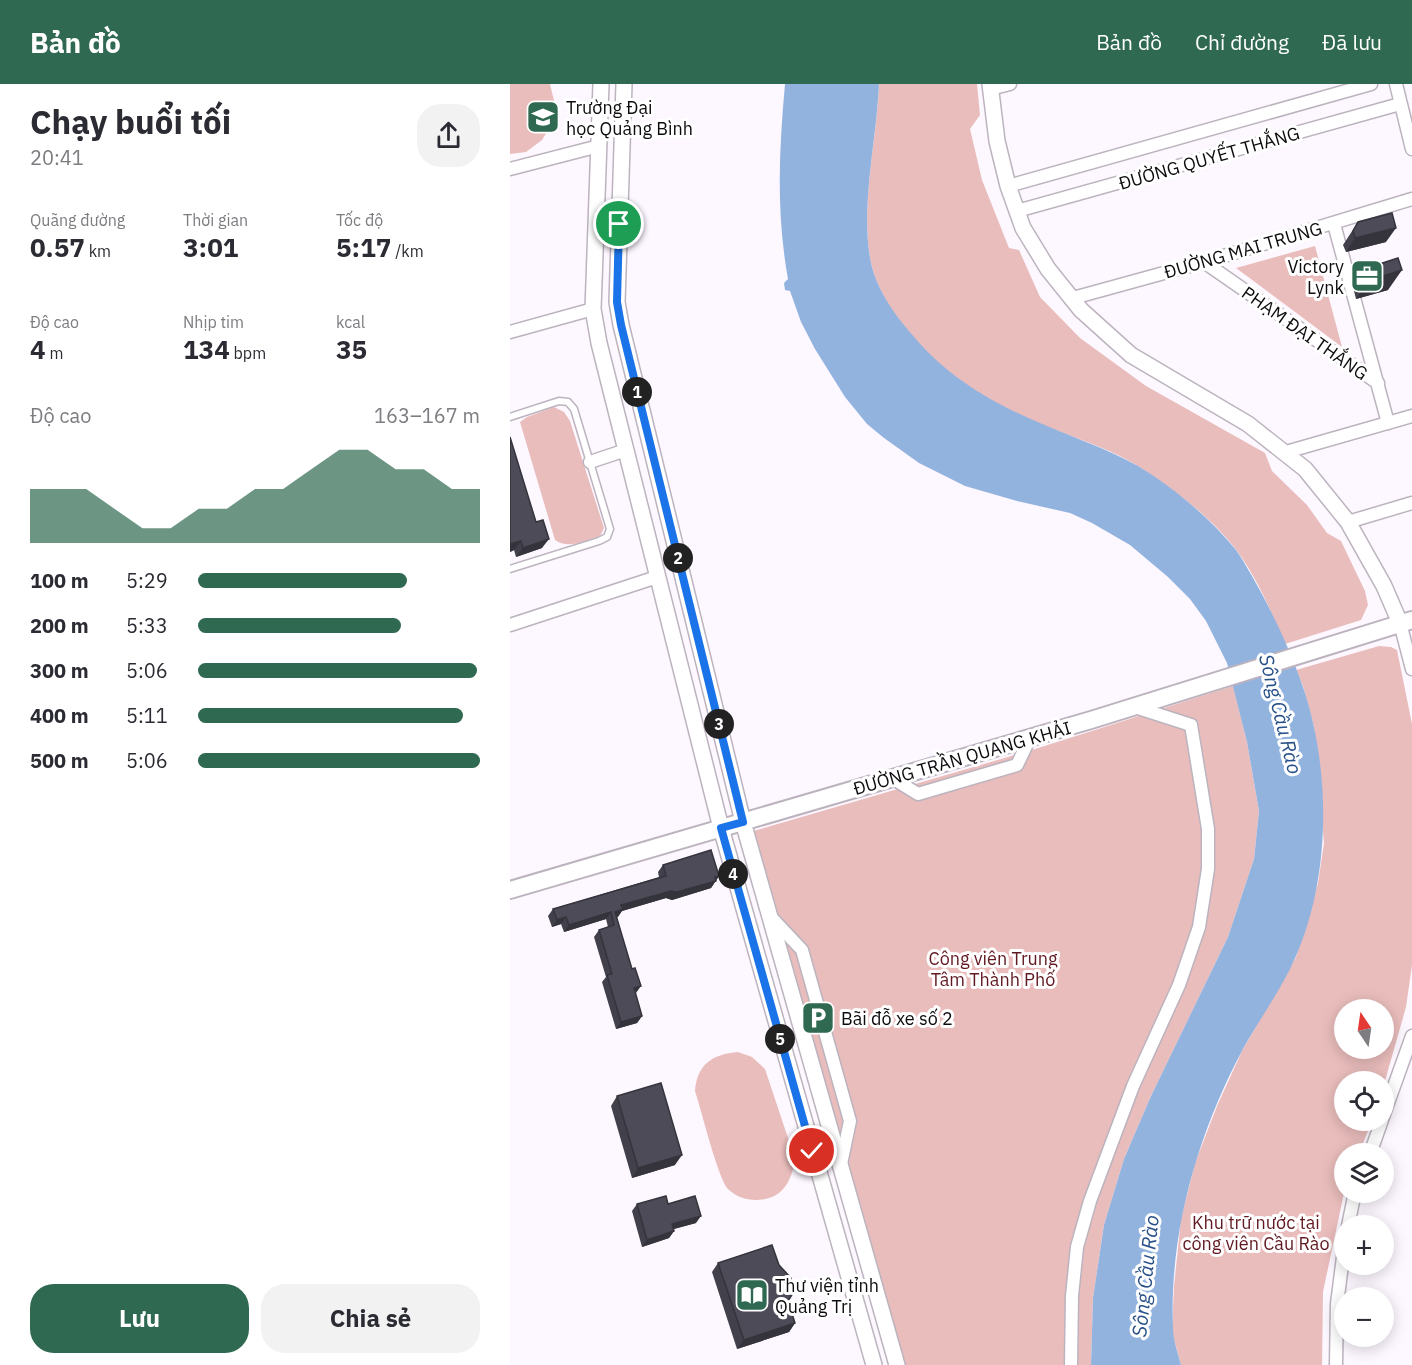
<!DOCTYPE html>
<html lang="vi">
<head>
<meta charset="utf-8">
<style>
	:root { --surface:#fff; --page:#f2f2f3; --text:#2b2b33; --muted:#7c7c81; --accent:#2f6951 }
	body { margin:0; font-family:"IBM Plex Sans",sans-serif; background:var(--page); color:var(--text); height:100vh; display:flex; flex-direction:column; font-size:22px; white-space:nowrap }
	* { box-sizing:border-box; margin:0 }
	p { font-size:20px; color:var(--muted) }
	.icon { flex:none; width:33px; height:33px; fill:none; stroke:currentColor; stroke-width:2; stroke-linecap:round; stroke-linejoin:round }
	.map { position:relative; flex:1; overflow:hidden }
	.side { display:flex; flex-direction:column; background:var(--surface); width:510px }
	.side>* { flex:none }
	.needle { width:39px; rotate:347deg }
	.tools { position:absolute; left:824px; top:915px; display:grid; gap:12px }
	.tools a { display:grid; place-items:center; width:60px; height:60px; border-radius:50%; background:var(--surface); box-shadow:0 3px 15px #0003; font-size:30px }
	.pin { position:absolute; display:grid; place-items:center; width:51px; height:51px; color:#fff; margin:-26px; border:3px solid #fff; border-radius:50%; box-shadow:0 2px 6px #0007 }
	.km { position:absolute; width:30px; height:30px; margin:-15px; border-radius:50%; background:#222; color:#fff; font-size:16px; line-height:30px; text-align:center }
	.round { display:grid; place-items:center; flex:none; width:63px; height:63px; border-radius:24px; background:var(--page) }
	.overview { display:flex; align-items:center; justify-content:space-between; height:102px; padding:0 30px }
	h1 { font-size:33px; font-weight:800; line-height:45px }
	.stats { display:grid; grid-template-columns:repeat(3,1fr); gap:9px; height:102px; padding:6px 30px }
	.stats div { display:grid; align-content:center }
	.stats b { font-size:26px; font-weight:800 }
	.stats small { font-size:16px; font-weight:400 }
	.stats p { font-size:16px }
	.chart { height:168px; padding:12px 30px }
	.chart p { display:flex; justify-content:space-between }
	.chart svg { width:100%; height:108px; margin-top:6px; fill:var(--accent); opacity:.7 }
	.cta { display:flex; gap:12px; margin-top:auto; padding:12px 30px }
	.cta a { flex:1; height:69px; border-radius:24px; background:var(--accent); color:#fff; font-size:24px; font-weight:800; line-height:69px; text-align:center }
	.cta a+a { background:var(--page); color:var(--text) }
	ul { padding:0 30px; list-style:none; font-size:20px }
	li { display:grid; grid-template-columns:96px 72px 1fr; align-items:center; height:45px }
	li i { height:15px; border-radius:8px; background:var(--accent) }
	header { display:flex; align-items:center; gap:36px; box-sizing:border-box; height:84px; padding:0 30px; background:var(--accent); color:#fff }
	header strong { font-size:28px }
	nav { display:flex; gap:33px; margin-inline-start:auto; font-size:21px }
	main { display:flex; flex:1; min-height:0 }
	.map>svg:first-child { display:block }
	.green { fill:#e9bdbc; fill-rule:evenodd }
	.water { fill:#93b3df }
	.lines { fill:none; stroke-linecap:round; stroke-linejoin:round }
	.service-casing { stroke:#bcb3bf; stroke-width:9 }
	.minor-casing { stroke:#bcb3bf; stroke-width:15 }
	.tertiary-casing { stroke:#bcb3bf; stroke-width:18 }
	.secondary-casing { stroke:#bcb3bf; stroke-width:20 }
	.service { stroke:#fff; stroke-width:6 }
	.minor { stroke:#fff; stroke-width:12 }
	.tertiary { stroke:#fff; stroke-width:15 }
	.secondary { stroke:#fff; stroke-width:16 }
	.wall { fill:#41404b }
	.shaded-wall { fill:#35343d }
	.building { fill:#4c4b57; stroke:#35343d; stroke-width:1.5 }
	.route-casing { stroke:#fff; stroke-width:12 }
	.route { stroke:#1a73e8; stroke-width:8 }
	.labels { text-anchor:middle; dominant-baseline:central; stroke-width:6; stroke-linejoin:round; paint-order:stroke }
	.poi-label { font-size:18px; fill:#0e0b0f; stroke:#fff; text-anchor:start }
	.street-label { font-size:18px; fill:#0e0b0f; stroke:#fff }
	.park-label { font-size:18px; fill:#601920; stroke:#fff }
	.water-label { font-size:20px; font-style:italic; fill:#285188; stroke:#fff }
</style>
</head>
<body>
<header>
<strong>Bản đồ</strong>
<nav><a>Bản đồ</a><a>Chỉ đường</a><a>Đã lưu</a></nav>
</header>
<main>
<section class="side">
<div class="overview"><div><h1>Chạy buổi tối</h1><p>20:41</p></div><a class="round"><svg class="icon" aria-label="share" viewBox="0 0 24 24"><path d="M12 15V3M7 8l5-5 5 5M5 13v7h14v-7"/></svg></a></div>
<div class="stats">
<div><p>Quãng đường</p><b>0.57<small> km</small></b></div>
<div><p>Thời gian</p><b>3:01</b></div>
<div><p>Tốc độ</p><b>5:17<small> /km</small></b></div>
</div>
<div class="stats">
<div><p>Độ cao</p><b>4<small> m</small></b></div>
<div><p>Nhịp tim</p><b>134<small> bpm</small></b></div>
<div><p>kcal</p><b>35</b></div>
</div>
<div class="chart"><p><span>Độ cao</span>163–167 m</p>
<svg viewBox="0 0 160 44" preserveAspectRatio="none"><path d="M0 44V22L10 22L20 22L30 30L40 38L50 38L60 30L70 30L80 22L90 22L100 14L110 6L120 6L130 14L140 14L150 22L160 22V44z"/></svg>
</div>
<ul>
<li><b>100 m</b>5:29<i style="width:74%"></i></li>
<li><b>200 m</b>5:33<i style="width:72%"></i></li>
<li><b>300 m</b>5:06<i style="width:99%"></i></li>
<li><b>400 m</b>5:11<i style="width:94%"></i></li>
<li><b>500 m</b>5:06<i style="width:100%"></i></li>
</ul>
<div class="cta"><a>Lưu</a><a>Chia sẻ</a></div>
</section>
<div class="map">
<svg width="902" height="1281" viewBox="0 0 902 1281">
	<rect width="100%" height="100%" fill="#fdf7ff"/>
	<g class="green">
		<path d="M0,0h40l5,21 -5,22 -8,13 -16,12 -16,2z"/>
		<path d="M369,0h98l3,31 -10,14 12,51 27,68 10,2 21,47 40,41 66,48 119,67 7,18 35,34 20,28 14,8 24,50 3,14 -7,15 -76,24c-13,-31 -28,-66 -48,-93 -25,-33 -61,-60 -96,-83 -28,-18 -60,-28 -91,-40 -30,-12 -63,-27 -89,-46 -35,-24 -73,-68 -87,-108 -17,-54 3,-133 5,-190z"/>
		<path d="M805,162l27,101 -106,-79z"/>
		<path d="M44,323l10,5 6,9 34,107 -4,8c-15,4 -31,14 -45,4l-35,-118 7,-5z"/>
		<path d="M869,562l12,1 6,3 15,74v241l-6,42 -23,81v-6h-39v38l28,1 -13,32 -15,1v39l-21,99 -1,73h-141l-9,-33 2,-46 7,-67 14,-56 22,-57 25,-55 54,-94 22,-74 6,-40 -10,-116 -11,-41 -7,-16zM834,926h39v38h-39z"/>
		<path d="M723,602l14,56 12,69 -5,48 -26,78 -77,159 -27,63 -20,66 -11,73 -2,67h-197l-144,-533 282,-82z"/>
		<path d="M228,968l14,5 13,12 30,90c-2,15 -8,32 -23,38 -15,6 -33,3 -44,-8 -10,-11 -27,-80 -33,-98 2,-27 18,-37 43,-39z"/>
	</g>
	<path class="water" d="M275,0h94c-2,56 -22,137 -5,190 9,25 24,45 41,64 36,42 81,67 132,88 30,13 61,23 91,40 35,21 72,52 98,84 6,8 11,18 16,26 20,35 38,73 51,111 28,83 28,189 -7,269 -14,33 -36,62 -53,93 -45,84 -74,183 -70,279 0,12 5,25 8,37h-90l2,-67 11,-73 20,-66 27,-63 77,-159 26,-78 5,-48 -12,-69 -20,-79 -21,-42 -16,-22 -22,-22 -38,-32 -38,-22 -22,-10 -53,-12 -52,-15 -46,-23 -35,-25 -17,-14 -22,-27 -30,-48 -14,-27 -11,-31 -5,-1 -1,-7 4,-4c-12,-66 -9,-129 -3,-195z"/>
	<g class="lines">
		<g class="service-casing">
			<path id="service" d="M0,333l49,-16 9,1 6,7 36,120 -3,8 -8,4 -89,28"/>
		</g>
		<g class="minor-casing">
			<g id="minor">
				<path d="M886,0l16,65"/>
				<path d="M480,5l20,-5"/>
				<path d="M0,85l89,-23"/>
				<path d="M498,102l363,-102"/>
				<path d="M507,127l383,-107"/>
				<path d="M824,140l54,199"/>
				<path d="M694,178l174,121"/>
				<path d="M563,214l131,-36 208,-63"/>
				<path d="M0,248l83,-23"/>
				<path d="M776,368l126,-36"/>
				<path d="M80,378l36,-12"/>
				<path d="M838,438l64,-19"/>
				<path d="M890,539l12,46"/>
				<path d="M0,541l147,-48"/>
				<path d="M382,694l26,16 99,-29 13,-27"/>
				<path d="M260,832l32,34 48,171 -9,43"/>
				<path d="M873,1033l29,-81"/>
				<path d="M860,1070l12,-34"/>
				<path d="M838,1142l7,-34"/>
				<path d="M561,1281l1,-69 5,-49 13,-46 43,-115 46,-101 20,-58 9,-58v-40l-17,-104 -56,-18"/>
				<path d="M826,1281l1,-61 7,-55"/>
			</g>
		</g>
		<g class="tertiary-casing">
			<g id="tertiary">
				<path d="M91,0l-7,198 -1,27 6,34 122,485 153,537"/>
				<path d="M114,0l-7,218 4,23 122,497 154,543"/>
				<path d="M480,0l7,57 11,45 15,42 25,41 33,41 50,45 117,69 57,45 43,53 36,64 16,37"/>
			</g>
		</g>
		<g class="secondary-casing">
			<path id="secondary" d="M0,806l581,-170 321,-100"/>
		</g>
		<use href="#service" class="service"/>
		<use href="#minor" class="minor"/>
		<use href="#tertiary" class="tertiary"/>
		<use href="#secondary" class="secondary"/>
	</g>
	<g class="wall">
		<path d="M848,138l28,20 -40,10 -3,-7z"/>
		<path d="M857,184l21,22 -32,9 -3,-12z"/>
		<path d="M0,353l32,111 -26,9 -2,-7 -4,2z"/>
		<path d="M153,781l56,11 -8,12 -39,12 -6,-2 -44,13 -5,6 18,76 7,23 -5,7 -21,6 -14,-47 4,-5 -12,-40 5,-7 9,-3 -2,-8 -42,13 -3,-8 -9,3 -4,-11 5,-7 106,-32 -1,-5z"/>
		<path d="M107,1012l58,69 -43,13 -21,-72z"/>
		<path d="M127,1120h31l28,19 -23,6 1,2 -5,7 -27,9 -10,-36z"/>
		<path d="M208,1179l70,38 7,22 -6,9 -52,17 -25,-77z"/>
	</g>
	<g class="shaded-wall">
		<path d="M886,144l-10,14 -40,10 9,-14z"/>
		<path d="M892,186l-14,20 -32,9 14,-19z"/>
		<path d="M39,455l-7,9 -26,9 7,-9z"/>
		<path d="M11,457l-7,9 -4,2v-8z"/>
		<path d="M209,792l-8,12 -39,12 -6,-2 -44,13 -4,6 -6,1v-2l9,-11z"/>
		<path d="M101,828l-5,7 -42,13 5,-7z"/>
		<path d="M56,833l-5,7 -9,3 5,-7z"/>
		<path d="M131,902l-5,7 -2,-5z"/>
		<path d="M132,932l-5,7 -21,6 5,-7z"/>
		<path d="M172,1071l-7,10 -43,13 6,-10z"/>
		<path d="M191,1132l-5,7 -29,8 5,-7z"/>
		<path d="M164,1147l-5,7 -27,9 5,-7z"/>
		<path d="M285,1239l-6,9 -52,17 7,-9z"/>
	</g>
	<g class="building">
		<path d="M882,129l4,15 -41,10 -2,-7 5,-9z"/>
		<path d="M888,174l4,12 -32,10 -3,-12z"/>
		<path d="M0,353l26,85 7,-2 6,19 -26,9 -2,-7 -11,3z"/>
		<path d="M201,766l8,26 -4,1 1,4 -39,11 -6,-1 -50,14 2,4 -8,3 17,57 3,-1 6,18 -7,2 8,28 -21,6 -14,-47 5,-1 -13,-44 15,-5 -3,-13 -42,13 -3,-8 -9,3 -4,-11 113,-33 -3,-11z"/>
		<path d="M151,999l21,72 -44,13 -21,-72z"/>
		<path d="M156,1112l2,8 27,-8 6,20 -29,8 2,7 -27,9 -10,-36z"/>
		<path d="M262,1161l7,20 12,13 2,15 -5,8 7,22 -51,17 -26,-77z"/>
	</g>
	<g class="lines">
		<g class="route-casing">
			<path id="route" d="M109,140l-2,78 4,23 122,497 -22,6 91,323"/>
		</g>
		<use href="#route" class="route"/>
	</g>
	<defs>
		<g id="university-square" transform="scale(1.725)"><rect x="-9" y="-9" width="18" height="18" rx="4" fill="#2f6951" stroke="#fff"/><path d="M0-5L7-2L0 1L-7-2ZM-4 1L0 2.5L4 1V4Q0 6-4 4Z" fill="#fff"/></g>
		<g id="office-square" transform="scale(1.725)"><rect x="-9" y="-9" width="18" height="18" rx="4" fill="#2f6951" stroke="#fff"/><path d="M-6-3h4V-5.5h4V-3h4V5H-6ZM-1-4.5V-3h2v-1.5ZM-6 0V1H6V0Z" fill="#fff"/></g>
		<g id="parking-square" transform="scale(1.725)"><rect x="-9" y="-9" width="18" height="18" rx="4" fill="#2f6951" stroke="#fff"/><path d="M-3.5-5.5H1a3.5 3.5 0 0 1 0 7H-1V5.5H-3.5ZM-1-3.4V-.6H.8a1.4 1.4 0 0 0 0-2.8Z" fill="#fff"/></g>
		<g id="library-square" transform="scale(1.725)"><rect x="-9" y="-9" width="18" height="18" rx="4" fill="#2f6951" stroke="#fff"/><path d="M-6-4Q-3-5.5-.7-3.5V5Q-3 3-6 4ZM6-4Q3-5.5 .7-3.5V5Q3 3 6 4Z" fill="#fff"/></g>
	</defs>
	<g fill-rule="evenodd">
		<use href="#university-square" x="33" y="33"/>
		<use href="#office-square" x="857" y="192"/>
		<use href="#parking-square" x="308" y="934"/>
		<use href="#library-square" x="242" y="1211"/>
	</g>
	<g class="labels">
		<g class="poi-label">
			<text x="56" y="23">Trường Đại<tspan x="56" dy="21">học Quảng Bình</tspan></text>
			<text x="834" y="182" text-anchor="end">Victory<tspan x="834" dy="21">Lynk</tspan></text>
			<text x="331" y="934">Bãi đỗ xe số 2</text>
			<text x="265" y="1201">Thư viện tỉnh<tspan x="265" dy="21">Quảng Trị</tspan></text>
		</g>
		<g class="street-label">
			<text transform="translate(699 74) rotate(-16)">ĐƯỜNG QUYẾT THẮNG</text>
			<text transform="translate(733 166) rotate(-16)">ĐƯỜNG MAI TRUNG</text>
			<text transform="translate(795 249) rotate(35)">PHẠM ĐẠI THẮNG</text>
			<text transform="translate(452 674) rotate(-16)">ĐƯỜNG TRẦN QUANG KHẢI</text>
		</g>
		<g class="park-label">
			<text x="483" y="874">Công viên Trung<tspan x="483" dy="21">Tâm Thành Phố</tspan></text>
			<text x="746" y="1138">Khu trữ nước tại<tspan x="746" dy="21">công viên Cầu Rào</tspan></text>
		</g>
		<g class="water-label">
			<text transform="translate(771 630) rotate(76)">Sông Cầu Rào</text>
			<text transform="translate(635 1192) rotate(-84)">Sông Cầu Rào</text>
		</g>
	</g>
</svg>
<div class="tools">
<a><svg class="needle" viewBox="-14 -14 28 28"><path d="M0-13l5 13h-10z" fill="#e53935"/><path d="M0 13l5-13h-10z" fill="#7c7c81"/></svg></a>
<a><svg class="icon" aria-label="locate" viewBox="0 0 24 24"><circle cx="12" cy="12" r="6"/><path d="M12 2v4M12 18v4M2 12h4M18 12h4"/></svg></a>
<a><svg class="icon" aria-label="layers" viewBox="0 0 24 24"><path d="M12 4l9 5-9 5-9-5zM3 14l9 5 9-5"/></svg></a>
<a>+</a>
<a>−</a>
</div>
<div class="pin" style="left:109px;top:140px;background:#1e9e55"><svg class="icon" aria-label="arrive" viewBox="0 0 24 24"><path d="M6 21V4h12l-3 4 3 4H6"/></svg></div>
<div class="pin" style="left:302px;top:1067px;background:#d93025"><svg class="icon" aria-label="check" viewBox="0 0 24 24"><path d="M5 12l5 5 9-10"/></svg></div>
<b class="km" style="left:127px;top:308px">1</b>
<b class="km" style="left:168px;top:474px">2</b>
<b class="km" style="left:209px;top:640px">3</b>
<b class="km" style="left:223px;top:790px">4</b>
<b class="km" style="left:270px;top:955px">5</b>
</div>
</main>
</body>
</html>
